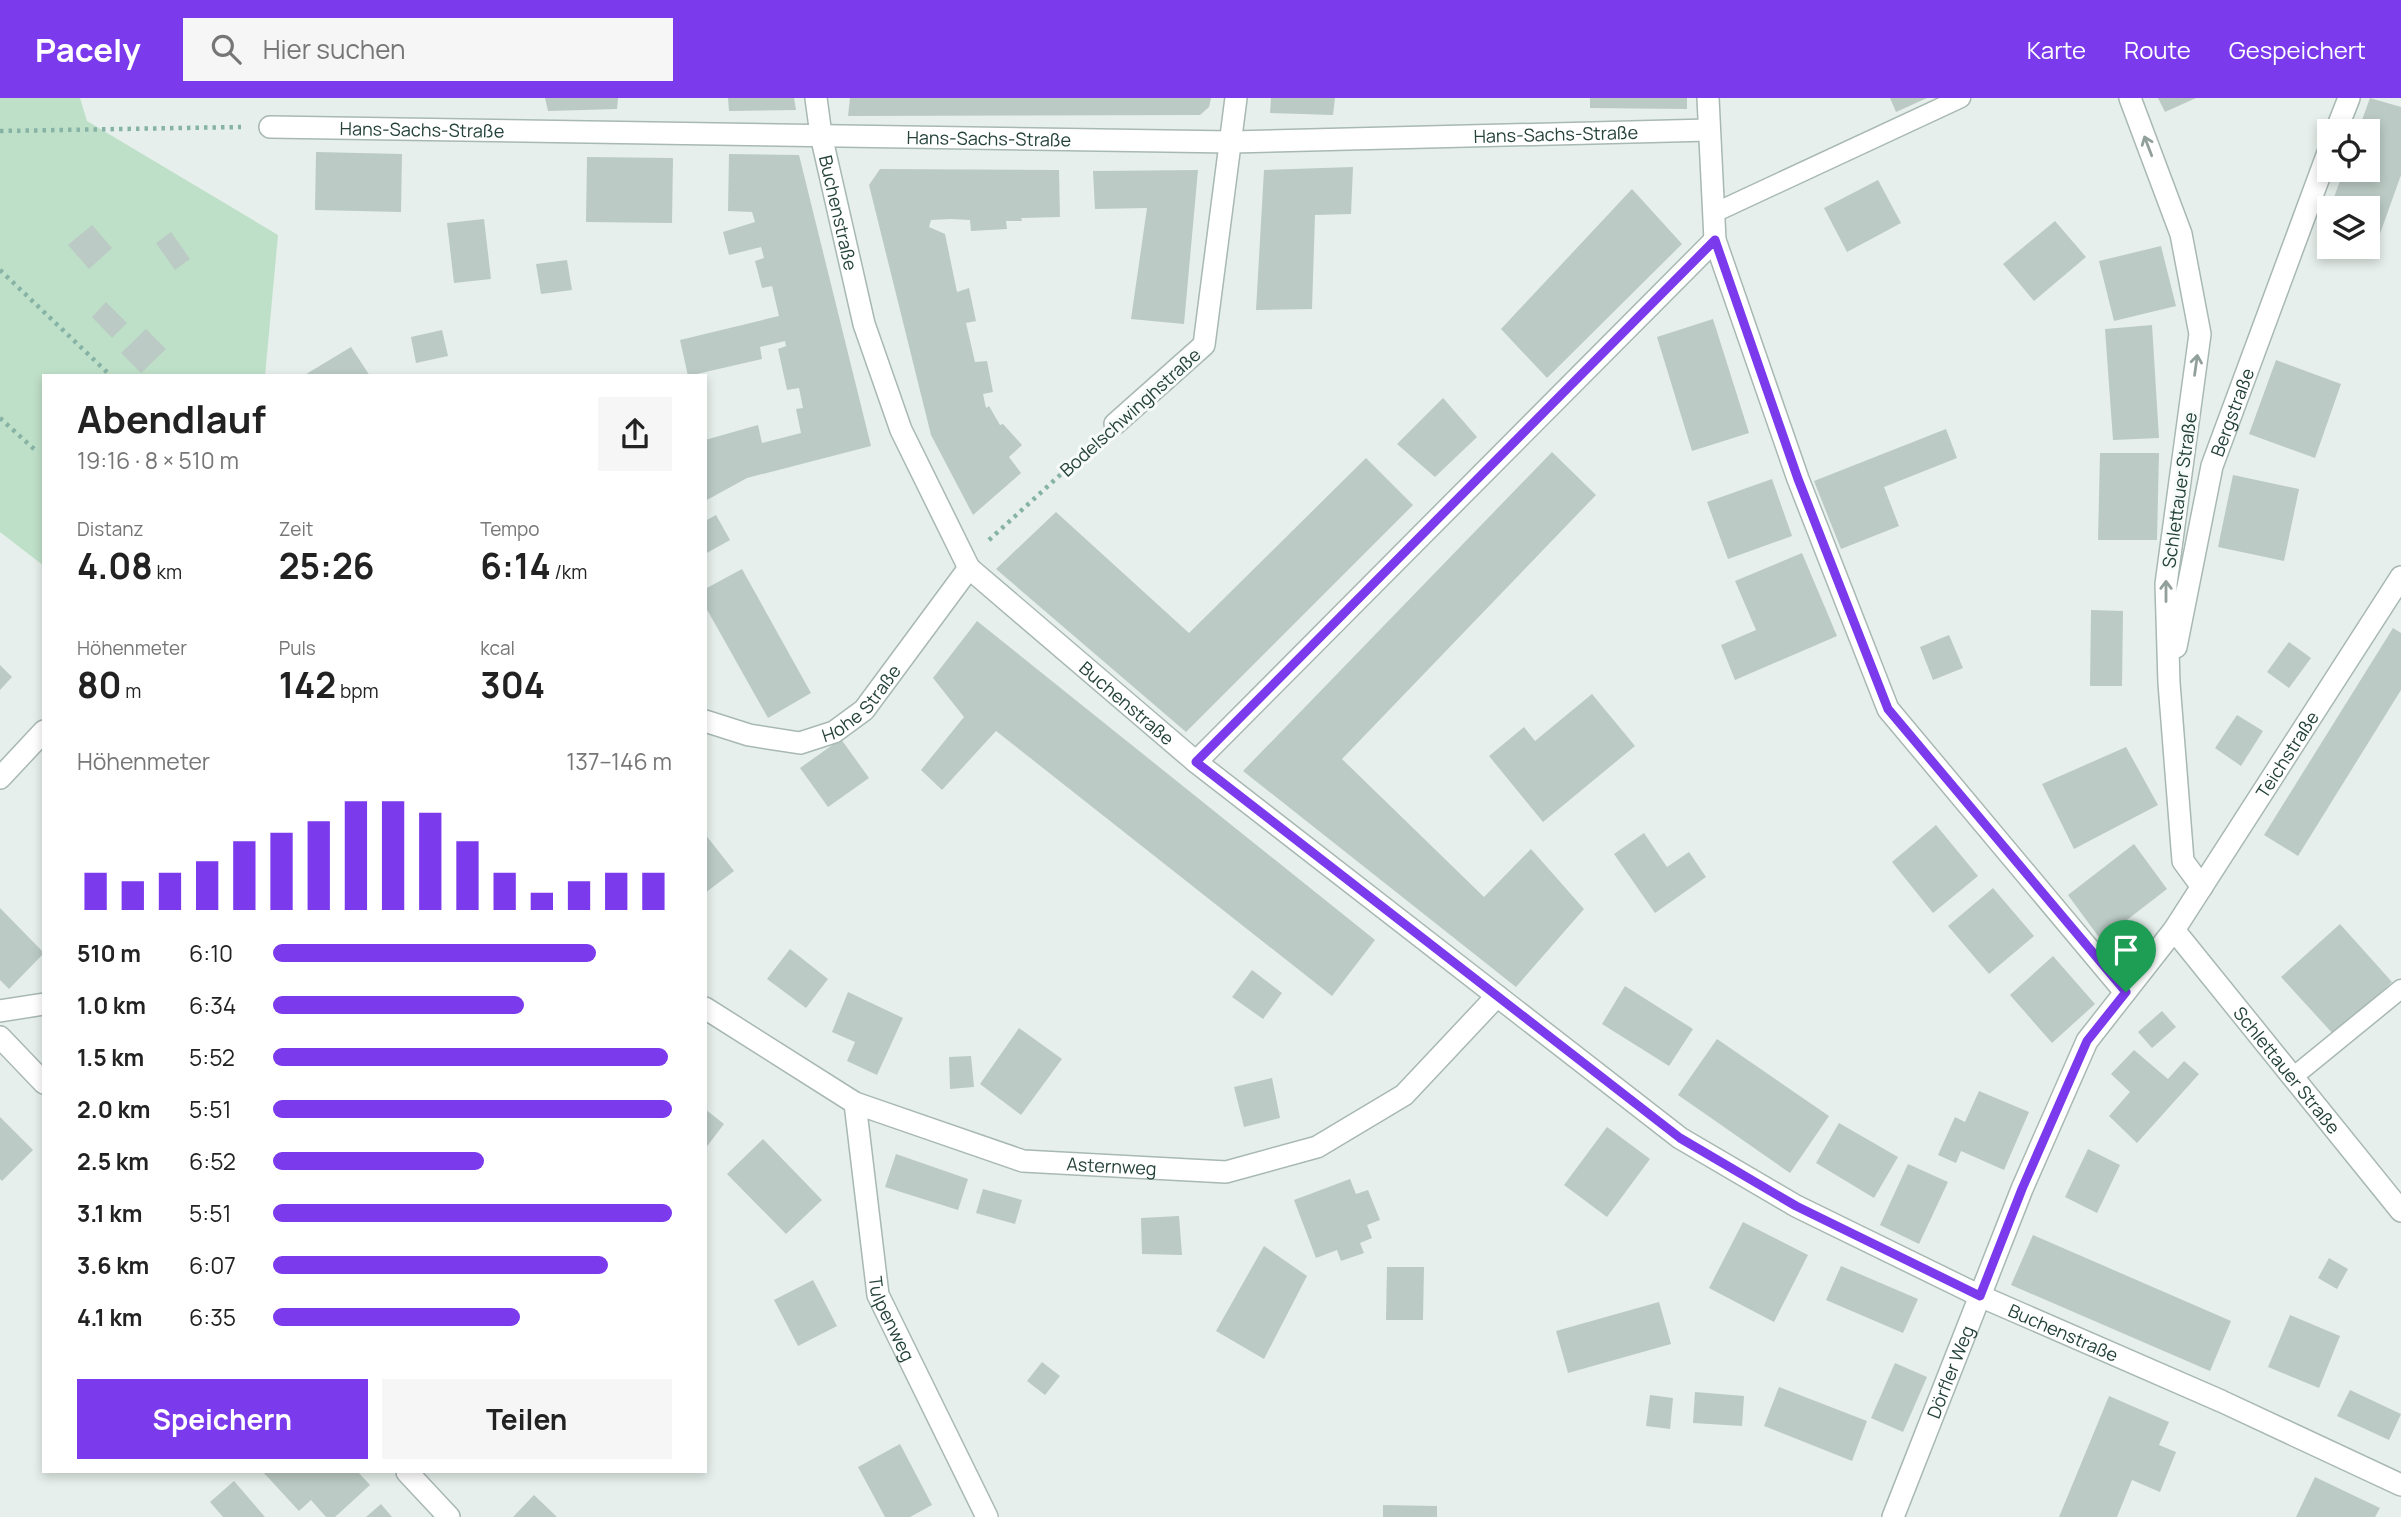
<!DOCTYPE html>
<html lang="de">
<head>
<meta charset="utf-8">
<style>
	:root { --surface:#fff; --page:#f6f6f6; --text:#222; --muted:#767676; --accent:#7c3aed }
	body { margin:0; font-family:Manrope,sans-serif; background:var(--page); color:var(--text); height:100vh; display:flex; flex-direction:column; font-size:26px; white-space:nowrap }
	* { box-sizing:border-box; margin:0 }
	p { font-size:23px; color:var(--muted) }
	.icon { flex:none; width:38px; height:38px; fill:none; stroke:currentColor; stroke-width:2; stroke-linecap:round; stroke-linejoin:round }
	.map { position:relative; flex:1; overflow:hidden }
	.details { position:absolute; left:42px; top:276px; width:665px; height:1099px; display:flex; flex-direction:column; background:var(--surface); border-radius:0px; box-shadow:0 4px 10px #0003 }
	.details>* { flex:none }
	.fabs { position:absolute; left:2317px; top:21px; display:grid; gap:14px }
	.fabs a { display:grid; place-items:center; width:63px; height:63px; border-radius:0px; background:var(--surface); box-shadow:0 4px 10px #0003; font-size:35px }
	.pin { position:absolute; display:grid; place-items:center; width:60px; height:60px; color:#fff; margin:-72px -30px; border-radius:50% 50% 50% 0; rotate:-45deg; box-shadow:0 0 7px #0007 }
	.pin .icon { rotate:45deg }
	.round { display:grid; place-items:center; flex:none; width:74px; height:74px; border-radius:0px; background:var(--page) }
	.overview { display:flex; align-items:center; justify-content:space-between; height:119px; padding:0 35px }
	h1 { font-size:38px; font-weight:700; line-height:52px }
	.stats { display:grid; grid-template-columns:repeat(3,1fr); gap:10px; height:119px; padding:7px 35px }
	.stats div { display:grid; align-content:center }
	.stats b { font-size:35px; font-weight:700 }
	.stats small { font-size:19px; font-weight:400 }
	.stats p { font-size:19px }
	.chart { height:196px; padding:14px 35px }
	.chart p { display:flex; justify-content:space-between }
	.chart svg { width:100%; height:126px; margin-top:7px; stroke:var(--accent); stroke-width:6 }
	.cta { display:flex; gap:14px; margin-top:auto; padding:14px 35px }
	.cta a { flex:1; height:80px; border-radius:0px; background:var(--accent); color:#fff; font-size:28px; font-weight:700; line-height:80px; text-align:center }
	.cta a+a { background:var(--page); color:var(--text) }
	ul { padding:0 35px; list-style:none; font-size:23px }
	li { display:grid; grid-template-columns:112px 84px 1fr; align-items:center; height:52px }
	li i { height:18px; border-radius:9px; background:var(--accent) }
	header { display:flex; align-items:center; gap:42px; box-sizing:border-box; height:98px; padding:0 35px; background:var(--accent); color:#fff }
	header strong { font-size:33px }
	nav { display:flex; gap:38px; margin-inline-start:auto; font-size:24px }
	.search { width:490px; height:63px; background:var(--page); display:flex; align-items:center; gap:18px; box-sizing:border-box; padding:0 24px; border-radius:0px; color:var(--muted); font-size:26px }
	.map>svg:first-child { display:block }
	.green { fill:#bfe0c8 }
	.building { fill:#bbcac4 }
	.lines { fill:none; stroke-linecap:round; stroke-linejoin:round }
	.lane-casing { stroke:#a8b8b2; stroke-width:21 }
	.street-casing { stroke:#a8b8b2; stroke-width:24 }
	.path { stroke:#86b3a5; stroke-width:4.5; stroke-dasharray:3.5 5; stroke-linecap:butt }
	.lane { stroke:#fff; stroke-width:18 }
	.street { stroke:#fff; stroke-width:21 }
	.oneway { stroke:#92a09c }
	.route-casing { stroke:#fff; stroke-width:14 }
	.route { stroke:#7c3aed; stroke-width:9 }
	.labels { text-anchor:middle; dominant-baseline:central; stroke-width:6; stroke-linejoin:round; paint-order:stroke }
	.street-label { font-size:18px; fill:#24423a; stroke:#f7fbf9 }
</style>
</head>
<body>
<header>
<strong>Pacely</strong>
<div class="search"><svg class="icon" aria-label="search" viewBox="0 0 24 24"><circle cx="10" cy="10" r="6"/><path d="M15 15l6 6"/></svg>Hier suchen</div>
<nav><a>Karte</a><a>Route</a><a>Gespeichert</a></nav>
</header>
<div class="map">
<svg width="2401" height="1419" viewBox="0 0 2401 1419">
	<rect width="100%" height="100%" fill="#e6efeb"/>
	<path class="green" d="M0,0h80l7,23 191,114 -13,141h-221v190l-44,-34z"/>
	<g class="building">
		<path d="M545,0h73l-1,11 -69,2z"/>
		<path d="M728,0h66l2,12 -67,1z"/>
		<path d="M850,0h361l-2,9 -9,8 -352,1z"/>
		<path d="M1271,0h64l-2,17 -63,-2z"/>
		<path d="M1590,0h97v11l-97,-1z"/>
		<path d="M1890,0h37l-31,14z"/>
		<path d="M2158,0h38l-31,14z"/>
		<path d="M2370,0l31,9v68l-29,81 -23,-9h19v-39h-38l14,-38h24v-39h-10z"/>
		<path d="M316,54l86,2 -1,58 -86,-2z"/>
		<path d="M729,56l70,1 72,291 -124,32 -42,23v-61l53,-15 4,18 39,-10 -5,-24 7,-1 -4,-20 -12,2 -9,-41 8,-3 -1,-5 -25,6 2,12 -74,17 -8,-36 99,-24 -7,-30 -10,2 -7,-27 9,-3 -3,-11 -32,8 -6,-23 32,-10 -3,-10 -24,-1z"/>
		<path d="M587,59l86,1 -1,65 -86,-1z"/>
		<path d="M1353,69l-2,47 -36,1 -3,94 -56,1 8,-140z"/>
		<path d="M880,71l179,1 1,47 -39,1 1,3h-16l1,8 -36,2 -1,-11 -19,-1 -20,1 -2,7 16,7 12,58 12,-4 7,33 -10,2 9,39 12,-1 6,31 -10,2 3,14 3,-2 11,19 3,-1 19,21 -13,12 12,16 -48,42 -42,-80 -62,-250z"/>
		<path d="M1198,72l-14,154 -53,-5 16,-111 -52,1 -2,-38z"/>
		<path d="M1878,82l23,43 -54,29 -23,-44z"/>
		<path d="M1632,91l50,55 -135,134 -46,-49z"/>
		<path d="M2329,112v30l-9,-4z"/>
		<path d="M484,121l7,60 -37,4 -7,-60z"/>
		<path d="M2055,123l31,36 -52,44 -31,-37z"/>
		<path d="M92,127l20,23 -23,21 -21,-24z"/>
		<path d="M171,134l19,27 -15,11 -19,-27z"/>
		<path d="M2161,148l15,60 -62,15 -15,-60z"/>
		<path d="M567,162l5,30 -31,4 -5,-30z"/>
		<path d="M106,204l21,21 -15,15 -20,-21z"/>
		<path d="M1713,221l36,114 -57,18 -35,-114z"/>
		<path d="M2152,227l7,113 -46,2 -8,-111z"/>
		<path d="M146,231l20,20 -25,24 -20,-20z"/>
		<path d="M442,232l6,26 -32,7 -5,-26z"/>
		<path d="M351,249l19,29h-67z"/>
		<path d="M2276,262l65,24 -26,74 -66,-24z"/>
		<path d="M1443,300l34,39 -42,40 -38,-33z"/>
		<path d="M1946,331l11,29 -73,29 15,39 -58,23 -27,-68z"/>
		<path d="M1552,354l44,43 -254,264 142,138 47,-48 53,60 -68,78 -273,-216z"/>
		<path d="M2100,355h59l-2,87h-59z"/>
		<path d="M1366,360l47,47 -227,227 -190,-163 60,-57 133,121z"/>
		<path d="M2233,377l66,14 -15,72 -66,-14z"/>
		<path d="M1772,381l20,57 -64,23 -21,-57z"/>
		<path d="M716,417l14,25 -25,14v-33z"/>
		<path d="M1802,455l35,83 -102,44 -14,-35 35,-15 -21,-49z"/>
		<path d="M742,471l69,124 -43,25 -63,-112v-17z"/>
		<path d="M2091,512l32,1 -1,75h-32z"/>
		<path d="M977,523l398,319 -43,56 -336,-265 -54,59 -21,-20 43,-53 -31,-39z"/>
		<path d="M2393,530l8,5v57l-103,166 -34,-21z"/>
		<path d="M1949,537l14,33 -30,12 -13,-33z"/>
		<path d="M2289,544l22,16 -22,30 -22,-16z"/>
		<path d="M0,567l12,12 -12,13z"/>
		<path d="M1592,596l43,52 -92,76 -54,-66 35,-29 11,14z"/>
		<path d="M2237,617l26,16 -22,35 -26,-18z"/>
		<path d="M841,641l28,39 -41,29 -28,-39z"/>
		<path d="M2126,649l32,58 -84,44 -32,-65z"/>
		<path d="M1936,727l42,51 -45,37 -41,-51z"/>
		<path d="M1644,735l23,34 22,-15 17,25 -51,36 -41,-59z"/>
		<path d="M705,736l29,37 -29,22z"/>
		<path d="M2134,746l33,45 -66,51 -33,-45z"/>
		<path d="M1993,790l41,48 -45,38 -41,-48z"/>
		<path d="M0,810l44,45 -35,36 -9,-9z"/>
		<path d="M2340,826l52,58 -58,53 -53,-58z"/>
		<path d="M790,851l38,30 -22,29 -39,-29z"/>
		<path d="M2053,858l42,48 -43,39 -42,-48z"/>
		<path d="M1252,872l30,23 -19,26 -31,-22z"/>
		<path d="M1625,888l68,43 -24,37 -67,-42z"/>
		<path d="M848,894l55,26 -26,57 -30,-14 8,-19 -23,-10z"/>
		<path d="M2162,913l14,16 -24,21 -14,-16z"/>
		<path d="M1019,930l43,31 -41,56 -41,-31z"/>
		<path d="M1717,941l112,77 -39,57 -112,-78z"/>
		<path d="M2134,952l34,29 16,-18 15,13 -62,69 -28,-27 21,-24 -19,-18z"/>
		<path d="M971,958l3,31 -24,2 -1,-32z"/>
		<path d="M1272,980l8,40 -36,9 -10,-40z"/>
		<path d="M1979,993l50,21 -25,58 -43,-19 -5,12 -18,-8 17,-38 10,5z"/>
		<path d="M705,1011l19,15 -19,25z"/>
		<path d="M0,1019l33,33 -31,31 -2,-2z"/>
		<path d="M1839,1025l59,34 -24,41 -58,-35z"/>
		<path d="M1607,1029l43,32 -43,58 -43,-32z"/>
		<path d="M763,1041l59,61 -36,34 -59,-60z"/>
		<path d="M2088,1051l32,16 -23,48 -32,-16z"/>
		<path d="M896,1056l72,25 -10,31 -73,-23z"/>
		<path d="M1908,1066l40,18 -29,62 -39,-19z"/>
		<path d="M1350,1081l6,15 12,-4 12,30 -13,5 5,13 -12,5 4,10 -23,8 -4,-11 -21,8 -22,-58z"/>
		<path d="M983,1091l39,11 -7,24 -39,-11z"/>
		<path d="M1179,1118l3,39 -40,-1 -1,-36z"/>
		<path d="M1743,1124l65,33 -34,67 -65,-34z"/>
		<path d="M2033,1137l198,86 -21,50 -199,-86z"/>
		<path d="M1264,1148l43,30 -43,83 -48,-28z"/>
		<path d="M2329,1160l19,11 -11,20 -19,-11z"/>
		<path d="M1841,1168l77,33 -15,34 -77,-33z"/>
		<path d="M1387,1169h37l-1,53h-37z"/>
		<path d="M813,1182l24,46 -39,20 -24,-46z"/>
		<path d="M1659,1204l12,42 -103,29 -12,-42z"/>
		<path d="M2290,1217l50,21 -21,52 -51,-21z"/>
		<path d="M1042,1264l18,14 -15,19 -18,-14z"/>
		<path d="M1895,1265l32,14 -24,55 -32,-14z"/>
		<path d="M1779,1289l88,34 -15,40 -88,-35z"/>
		<path d="M2350,1292l51,24 -12,26 -52,-24z"/>
		<path d="M1695,1294l49,4 -2,30 -49,-3z"/>
		<path d="M1650,1297l23,3 -3,31 -24,-3z"/>
		<path d="M2109,1298l60,26 -10,23 17,7 -16,40 -28,-12 -15,37h-58z"/>
		<path d="M900,1346l32,61 -22,12h-25l-27,-50z"/>
		<path d="M263,1374h95l12,13 -35,32h-9l-15,-17 -12,11z"/>
		<path d="M2315,1379l65,31 -5,9h-79z"/>
		<path d="M234,1383l31,36h-42l-13,-15z"/>
		<path d="M534,1397l23,22h-44z"/>
		<path d="M381,1406l11,13h-26z"/>
		<path d="M1383,1407l54,1v11h-54z"/>
	</g>
	<g class="lines">
		<g class="lane-casing">
			<g id="lane">
				<path d="M1714,115l247,-115"/>
				<path d="M2293,979l108,-88"/>
			</g>
		</g>
		<g class="street-casing">
			<g id="street">
				<path id="s1" d="M816,0l5,37 43,189 37,106 68,138 227,194 484,376 116,68 184,90 241,105 180,84"/>
				<path d="M1708,0l7,142 83,239 90,230 237,283"/>
				<path d="M2130,0l51,136 19,100 -34,250 3,99 14,178 19,26"/>
				<path id="s2" d="M270,29l962,15 477,-12"/>
				<path d="M2336,33l13,-33"/>
				<path d="M1115,326l89,-79 32,-247"/>
				<path id="s3" d="M2176,549l36,-181 117,-316"/>
				<path id="s4" d="M705,623l44,14 51,8 34,-11 30,-22 105,-142"/>
				<path d="M1196,664l519,-522"/>
				<path d="M0,680l44,-47"/>
				<path id="s5" d="M2174,832l227,281"/>
				<path id="s6" d="M705,910l150,95 168,58 203,11 91,-25 87,-52 93,-99"/>
				<path d="M0,913l44,-7"/>
				<path d="M0,939l44,46"/>
				<path id="s7" d="M855,1005l23,192 109,222"/>
				<path d="M407,1374l42,45"/>
				<path id="s8" d="M1893,1419l129,-328 65,-148 87,-111 227,-353"/>
			</g>
		</g>
		<g class="path">
			<path d="M0,33l241,-4"/>
			<path d="M0,172l111,106"/>
			<path d="M0,320l34,31"/>
			<path d="M989,442l105,-96"/>
		</g>
		<use href="#lane" class="lane"/>
		<use href="#street" class="street"/>
	</g>
	<defs><path id="oneway-shaft" d="M-6 0H5M1.5-3L5.5 0L1.5 3" fill="none" stroke-width="1.6" stroke-linecap="round" stroke-linejoin="round" transform="scale(1.75)"/></defs>
	<g class="oneway">
		<use href="#oneway-shaft" transform="translate(2148 48) rotate(-111)"/>
		<use href="#oneway-shaft" transform="translate(2196 267) rotate(-82)"/>
		<use href="#oneway-shaft" transform="translate(2166 493) rotate(-90)"/>
	</g>
	<g class="lines">
		<g class="route-casing">
			<path id="route" d="M1715,142l83,239 90,230 238,283 -39,49 -65,148 -42,107 -184,-90 -116,-68 -484,-376z"/>
		</g>
		<use href="#route" class="route"/>
	</g>
	<g class="labels">
		<g class="street-label">
			<text stroke="none"><textPath href="#s2" startOffset="152">Hans-Sachs-Straße</textPath></text>
			<text stroke="none"><textPath href="#s2" startOffset="1286">Hans-Sachs-Straße</textPath></text>
			<text stroke="none"><textPath href="#s2" startOffset="719">Hans-Sachs-Straße</textPath></text>
			<text stroke="none"><textPath href="#s1" startOffset="117">Buchenstraße</textPath></text>
			<text transform="translate(1130 314) rotate(-42)">Bodelschwinghstraße</text>
			<text stroke="none"><textPath href="#s3" startOffset="242">Bergstraße</textPath></text>
			<text transform="translate(2179 392) rotate(-82)">Schlettauer Straße</text>
			<text stroke="none"><textPath href="#s4" startOffset="173">Hohe Straße</textPath></text>
			<text stroke="none"><textPath href="#s1" startOffset="705">Buchenstraße</textPath></text>
			<text stroke="none"><textPath href="#s8" startOffset="864">Teichstraße</textPath></text>
			<text stroke="none"><textPath href="#s5" startOffset="180">Schlettauer Straße</textPath></text>
			<text stroke="none"><textPath href="#s6" startOffset="444">Asternweg</textPath></text>
			<text stroke="none"><textPath href="#s7" startOffset="220">Tulpenweg</textPath></text>
			<text stroke="none"><textPath href="#s1" startOffset="1839">Buchenstraße</textPath></text>
			<text stroke="none"><textPath href="#s8" startOffset="156">Dörfler Weg</textPath></text>
		</g>
	</g>
</svg>
<div class="fabs">
<a><svg class="icon" aria-label="locate" viewBox="0 0 24 24"><circle cx="12" cy="12" r="6"/><path d="M12 2v4M12 18v4M2 12h4M18 12h4"/></svg></a>
<a><svg class="icon" aria-label="layers" viewBox="0 0 24 24"><path d="M12 4l9 5-9 5-9-5zM3 14l9 5 9-5"/></svg></a>
</div>
<div class="pin" style="left:2126px;top:894px;background:#1e9e55"><svg class="icon" aria-label="arrive" viewBox="0 0 24 24"><path d="M6 21V4h12l-3 4 3 4H6"/></svg></div>
<section class="details">
<div class="overview"><div><h1>Abendlauf</h1><p>19:16 · 8 × 510 m</p></div><a class="round"><svg class="icon" aria-label="share" viewBox="0 0 24 24"><path d="M12 15V3M7 8l5-5 5 5M5 13v7h14v-7"/></svg></a></div>
<div class="stats">
<div><p>Distanz</p><b>4.08<small> km</small></b></div>
<div><p>Zeit</p><b>25:26</b></div>
<div><p>Tempo</p><b>6:14<small> /km</small></b></div>
</div>
<div class="stats">
<div><p>Höhenmeter</p><b>80<small> m</small></b></div>
<div><p>Puls</p><b>142<small> bpm</small></b></div>
<div><p>kcal</p><b>304</b></div>
</div>
<div class="chart"><p><span>Höhenmeter</span>137–146 m</p>
<svg viewBox="0 0 160 44" preserveAspectRatio="none"><path d="M5 44V31M15 44V34M25 44V31M35 44V27M45 44V20M55 44V17M65 44V13M75 44V6M85 44V6M95 44V10M105 44V20M115 44V31M125 44V38M135 44V34M145 44V31M155 44V31"/></svg>
</div>
<ul>
<li><b>510 m</b>6:10<i style="width:81%"></i></li>
<li><b>1.0 km</b>6:34<i style="width:63%"></i></li>
<li><b>1.5 km</b>5:52<i style="width:99%"></i></li>
<li><b>2.0 km</b>5:51<i style="width:100%"></i></li>
<li><b>2.5 km</b>6:52<i style="width:53%"></i></li>
<li><b>3.1 km</b>5:51<i style="width:100%"></i></li>
<li><b>3.6 km</b>6:07<i style="width:84%"></i></li>
<li><b>4.1 km</b>6:35<i style="width:62%"></i></li>
</ul>
<div class="cta"><a>Speichern</a><a>Teilen</a></div>
</section>
</div>
</body>
</html>
